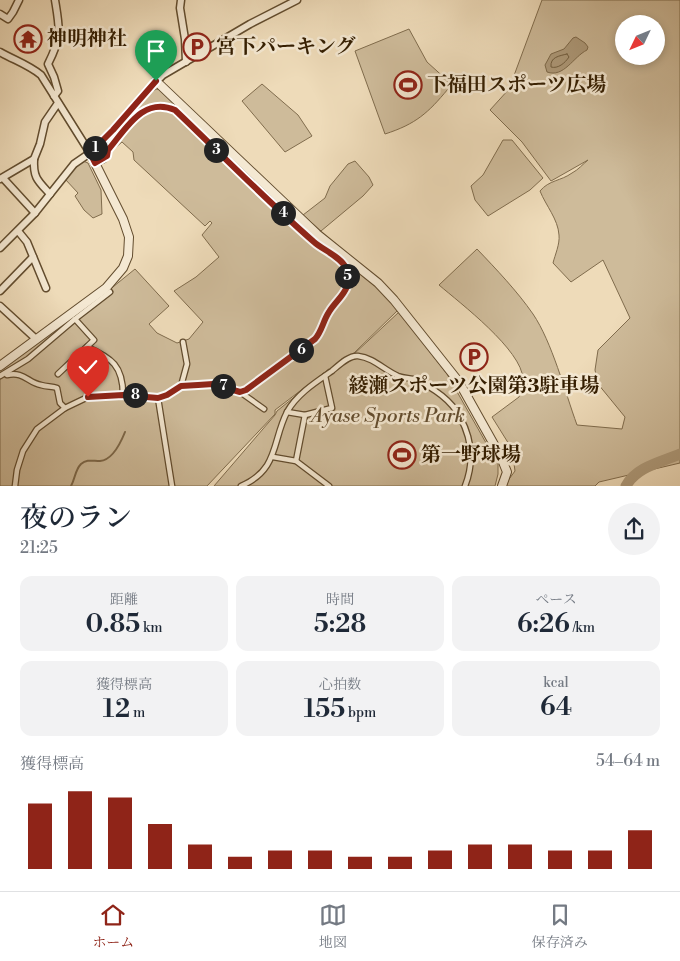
<!DOCTYPE html>
<html lang="ja">
<head>
<meta charset="utf-8">
<style>
	:root { --surface:#fff; --page:#f2f2f3; --text:#1f2937; --muted:#747a83; --line:#e0e1e3; --accent:#8f2418 }
	body { margin:0; font-family:"Libre Bodoni","Noto Serif JP",serif; background:var(--page); color:var(--text); height:100vh; display:flex; flex-direction:column; font-size:19px; white-space:nowrap }
	* { box-sizing:border-box; margin:0 }
	p { font-size:16px; color:var(--muted) }
	.icon { flex:none; width:28px; height:28px; fill:none; stroke:currentColor; stroke-width:2; stroke-linecap:round; stroke-linejoin:round }
	.map { position:relative; height:486px; overflow:hidden }
	.details { display:flex; flex-direction:column; background:var(--surface); flex:1 }
	.details>* { flex:none }
	.needle { width:32px; rotate:227deg }
	.tools { position:absolute; left:615px; top:15px; display:grid; gap:10px }
	.tools a { display:grid; place-items:center; width:50px; height:50px; border-radius:50%; background:var(--surface); box-shadow:0 2px 8px #0003; font-size:25px }
	.pin { position:absolute; display:grid; place-items:center; width:42px; height:42px; color:#fff; margin:-51px -21px; border-radius:50% 50% 50% 0; rotate:-45deg; box-shadow:0 0 5px #0007 }
	.pin .icon { rotate:45deg }
	.km { position:absolute; width:25px; height:25px; margin:-12px; border-radius:50%; background:#222; color:#fff; font-size:14px; line-height:25px; text-align:center }
	.round { display:grid; place-items:center; flex:none; width:52px; height:52px; border-radius:26px; background:var(--page) }
	.overview { display:flex; align-items:center; justify-content:space-between; height:85px; padding:0 20px }
	h1 { font-size:28px; font-weight:600; line-height:38px }
	.figures { display:grid; grid-template-columns:repeat(3,1fr); gap:8px; height:85px; padding:5px 20px }
	.figures div { display:grid; align-content:center; border-radius:12px; background:var(--page); text-align:center }
	.figures b { font-size:25px; font-weight:600 }
	.figures small { font-size:14px; font-weight:400 }
	.figures p { font-size:14px }
	.chart { height:140px; padding:10px 20px }
	.chart p { display:flex; justify-content:space-between }
	.chart svg { width:100%; height:90px; margin-top:5px; stroke:var(--accent); stroke-width:6 }
	.menu { display:flex; justify-content:space-around; align-items:center; height:70px; border-top:1px solid var(--line); background:var(--surface); font-size:14px; color:var(--muted) }
	.menu a { display:grid; justify-items:center; gap:2px }
	.menu .selected { color:var(--accent) }
	.map>svg:first-child { display:block }
	.green { fill:#cebb9a; stroke:#806c4d; fill-rule:evenodd }
	.water { fill:#ae9a7a; stroke:#7d6849 }
	.lines { fill:none; stroke-linecap:round; stroke-linejoin:round }
	.shore { stroke:#705c3d; stroke-width:1 }
	.stream { stroke:#7d6849; stroke-width:2 }
	.river { stroke:#ae9a7a; stroke-width:11 }
	.pedestrian-casing { stroke:#624c2e; stroke-width:7 }
	.minor-casing { stroke:#624c2e; stroke-width:9 }
	.tertiary-casing { stroke:#624c2e; stroke-width:10 }
	.pedestrian { stroke:#f4e8d2; stroke-width:4.5 }
	.minor { stroke:#f4e8d2; stroke-width:6 }
	.tertiary { stroke:#f4e8d2; stroke-width:8 }
	.route-casing { stroke:#fff; stroke-width:10 }
	.route { stroke:#8f2418; stroke-width:6 }
	.labels { text-anchor:middle; dominant-baseline:central; stroke-width:5; stroke-linejoin:round; paint-order:stroke }
	.poi-label { font-size:20px; font-weight:bold; fill:#331d00; stroke:#f4e8d2; text-anchor:start }
	.park-label { font-size:20px; font-style:italic; fill:#624c2e; stroke:#f4e8d2 }
</style>
</head>
<body>
<div class="map">
<svg width="680" height="486" viewBox="0 0 680 486">
	<rect width="100%" height="100%" fill="#eedbb9"/>
	<filter id="stains"><feTurbulence type="fractalNoise" baseFrequency=".004" numOctaves="4"/><feColorMatrix values="0 0 0 0 .2 0 0 0 0 .09 0 0 0 0 .02 0 0 0 .5 -.17"/></filter>
	<radialGradient id="worn" r=".72"><stop offset=".6" stop-color="#630" stop-opacity="0"/><stop offset="1" stop-color="#630" stop-opacity=".3"/></radialGradient>
	<g class="green">
		<path d="M542,0h138v463l-81,19 -4,4h-91l11,-15 -3,-22 -20,-32 27,-20c1,-5 4,-13 4,-18 -1,-29 -63,-76 -84,-94l38,-36c20,21 40,42 56,65 19,28 32,78 44,111l45,4 3,-12 -27,-33 -3,-14 3,-20 32,-32 -27,-58 -32,22 -18,-19c2,-8 7,-19 6,-28 -1,-16 -13,-29 -19,-44 9,-11 21,-10 32,-18 6,-3 11,-9 16,-13l-37,21 -29,-39 -32,-32 19,-21zM624,24h32v32h-32z"/>
		<path d="M409,29l18,33 21,19v8c-20,24 -32,35 -63,45l-30,-83z"/>
		<path d="M262,84l36,31 14,21 -27,16 -43,-51z"/>
		<path d="M157,89l3,1 168,158 43,33 27,29 -44,43 -11,6 11,-5 45,-42 48,62 51,90v10l-3,12h-281l61,-71 2,-4 52,-42 -54,41v4l-68,72h-207v-116l108,-79 27,-22 34,37 -20,18 8,9 20,10 12,-4 14,-17 -29,-31 22,-14 23,-20 -17,-22 10,-12 -2,-2 -5,5 -71,-66 -1,-8 -11,-10 -12,10c-1,6 -1,10 -8,12l-4,-2 -3,-7 57,-64z"/>
		<path d="M503,140h9l31,38 -13,12 -42,26 -13,-16 -4,-14 12,-11z"/>
		<path d="M83,161l5,2 13,27 1,24 -9,4 -9,-8 -9,-14 3,-3 -13,-14z"/>
		<path d="M355,161l14,16 4,8 -10,11 -42,35 -18,-16 22,-17 5,-12 18,-22z"/>
	</g>
	<path class="water" d="M576,37l9,6 3,4 -1,3c-14,7 -23,28 -40,22l-2,-7 6,-11 13,-5 9,-11z"/>
	<g class="lines">
		<path class="shore" d="M567,54l2,3c-4,6 -11,12 -18,10 -1,-10 8,-11 16,-13z"/>
		<path class="stream" d="M71,486c4,-7 4,-16 10,-22 6,-5 11,-3 19,-3 13,-1 21,-19 25,-29"/>
		<path class="river" d="M626,486c10,-19 35,-24 54,-32"/>
		<g class="pedestrian-casing">
			<g id="pedestrian">
				<path d="M95,163l12,-7 1,-6c18,-21 35,-54 67,-40l137,130 27,20 7,9 1,14 -2,10 -16,17 -10,25 -66,51 -13,6"/>
				<path d="M75,319l35,-27"/>
				<path d="M87,347c25,11 36,19 36,48"/>
				<path d="M7,375c17,-4 21,8 34,10 6,2 11,1 16,3l3,15 5,5"/>
				<path d="M0,376l28,-17 47,-40 19,21 -36,34"/>
				<path d="M181,386l6,-22 -4,-22"/>
				<path d="M158,398l14,88"/>
				<path d="M287,412l18,3 27,-7 -7,-32"/>
				<path d="M273,457l23,4 33,25"/>
				<path d="M296,461l9,-46"/>
				<path d="M15,486l2,-16 6,-19 14,-22 28,-21 23,-11 35,-2 35,3 9,-3 14,-9 32,-2 27,8 24,17"/>
				<path d="M241,486c38,-16 31,-45 46,-74 10,-18 29,-30 45,-41 7,-6 17,-16 26,-15 16,2 26,14 40,20 5,2 10,2 15,3 19,8 37,19 47,38 12,22 14,46 5,69"/>
			</g>
		</g>
		<g class="minor-casing">
			<g id="minor">
				<path d="M181,0l-1,8 5,31 1,23"/>
				<path d="M0,14l8,5 5,-7 6,-12"/>
				<path d="M0,52c14,8 29,13 41,23l49,78"/>
				<path d="M54,96l4,-5 -4,-14 -6,-13c14,-28 12,-33 7,-64"/>
				<path d="M34,159c-1,19 4,22 16,35"/>
				<path d="M3,178l32,35"/>
				<path d="M0,179l34,-20 6,-15 5,-22 13,-19"/>
				<path d="M18,231l9,11 19,46"/>
				<path d="M0,248l35,-35 39,-49 16,-11 23,-23 34,-39 16,-16 87,-51 47,-24"/>
				<path d="M0,291l33,-34"/>
				<path d="M0,306l36,33"/>
			</g>
		</g>
		<g class="tertiary-casing">
			<g id="tertiary">
				<path d="M156,81l161,153 61,49 16,17 65,82 42,75 6,15 -5,14"/>
				<path d="M0,366l106,-78 17,-20 5,-12 1,-19 -6,-18 -33,-66"/>
			</g>
		</g>
		<use href="#pedestrian" class="pedestrian"/>
		<use href="#minor" class="minor"/>
		<use href="#tertiary" class="tertiary"/>
	</g>
	<g class="lines">
		<g class="route-casing">
			<path id="route" d="M88,397l35,-2 35,3 9,-3 14,-9 17,-1 15,-1 27,8 6,-2 69,-51c7,-8 8,-18 14,-27 9,-15 25,-22 17,-44 -5,-11 -23,-18 -32,-26 -48,-42 -93,-88 -139,-132 -32,-14 -49,19 -67,40l-1,6 -12,7 -5,-10 23,-23 43,-49"/>
		</g>
		<use href="#route" class="route"/>
	</g>
	<defs>
		<g id="temple-ring" transform="scale(1.4375)"><circle r="9.5" fill="#f4e8d2" stroke="#8f2418" stroke-width="1.5"/><path d="M0-6L5-2H3V0L6.5 2.5H4V6H1.5V3h-3V6H-4V2.5H-6.5L-3 0V-2H-5Z" fill="#8f2418"/></g>
		<g id="parking-ring" transform="scale(1.4375)"><circle r="9.5" fill="#f4e8d2" stroke="#8f2418" stroke-width="1.5"/><path d="M-3.5-5.5H1a3.5 3.5 0 0 1 0 7H-1V5.5H-3.5ZM-1-3.4V-.6H.8a1.4 1.4 0 0 0 0-2.8Z" fill="#8f2418"/></g>
		<g id="stadium-ring" transform="scale(1.4375)"><circle r="9.5" fill="#f4e8d2" stroke="#8f2418" stroke-width="1.5"/><path d="M0-5a6.5 5 0 1 0 0 10a6.5 5 0 1 0 0-10ZM-3.5-1.8h7v3.6h-7Z" fill="#8f2418"/></g>
	</defs>
	<g fill-rule="evenodd">
		<use href="#temple-ring" x="28" y="39"/>
		<use href="#parking-ring" x="197" y="47"/>
		<use href="#stadium-ring" x="408" y="85"/>
		<use href="#parking-ring" x="474" y="357"/>
		<use href="#stadium-ring" x="402" y="455"/>
	</g>
	<g class="labels">
		<g class="poi-label">
			<text x="47" y="39">神明神社</text>
			<text x="216" y="47">宮下パーキング</text>
			<text x="427" y="85">下福田スポーツ広場</text>
			<text x="474" y="386" text-anchor="middle">綾瀬スポーツ公園第3駐車場</text>
			<text x="421" y="455">第一野球場</text>
		</g>
		<g class="park-label">
			<text x="388" y="416">Ayase Sports Park</text>
		</g>
	</g>
	<rect width="100%" height="100%" filter="url(#stains)"/>
	<rect width="100%" height="100%" fill="url(#worn)"/>
</svg>
<div class="tools">
<a><svg class="needle" viewBox="-14 -14 28 28"><path d="M0-13l5 13h-10z" fill="#e53935"/><path d="M0 13l5-13h-10z" fill="#747a83"/></svg></a>
</div>
<div class="pin" style="left:156px;top:81px;background:#1e9e55"><svg class="icon" aria-label="arrive" viewBox="0 0 24 24"><path d="M6 21V4h12l-3 4 3 4H6"/></svg></div>
<div class="pin" style="left:88px;top:397px;background:#d93025"><svg class="icon" aria-label="check" viewBox="0 0 24 24"><path d="M5 12l5 5 9-10"/></svg></div>
<b class="km" style="left:95px;top:148px">1</b>
<b class="km" style="left:216px;top:150px">3</b>
<b class="km" style="left:283px;top:213px">4</b>
<b class="km" style="left:347px;top:276px">5</b>
<b class="km" style="left:301px;top:350px">6</b>
<b class="km" style="left:223px;top:386px">7</b>
<b class="km" style="left:135px;top:395px">8</b>
</div>
<section class="details">
<div class="overview"><div><h1>夜のラン</h1><p>21:25</p></div><a class="round"><svg class="icon" aria-label="share" viewBox="0 0 24 24"><path d="M12 15V3M7 8l5-5 5 5M5 13v7h14v-7"/></svg></a></div>
<div class="figures">
<div><p>距離</p><b>0.85<small> km</small></b></div>
<div><p>時間</p><b>5:28</b></div>
<div><p>ペース</p><b>6:26<small> /km</small></b></div>
</div>
<div class="figures">
<div><p>獲得標高</p><b>12<small> m</small></b></div>
<div><p>心拍数</p><b>155<small> bpm</small></b></div>
<div><p>kcal</p><b>64</b></div>
</div>
<div class="chart"><p><span>獲得標高</span>54–64 m</p>
<svg viewBox="0 0 160 44" preserveAspectRatio="none"><path d="M5 44V12M15 44V6M25 44V9M35 44V22M45 44V32M55 44V38M65 44V35M75 44V35M85 44V38M95 44V38M105 44V35M115 44V32M125 44V32M135 44V35M145 44V35M155 44V25"/></svg>
</div>
</section>
<nav class="menu">
<a class="selected"><svg class="icon" aria-label="home" viewBox="0 0 24 24"><path d="M3 11l9-7 9 7M6 9v11h12V9"/></svg>ホーム</a>
<a><svg class="icon" aria-label="map" viewBox="0 0 24 24"><path d="M3 6l6-2 6 2 6-2v14l-6 2-6-2-6 2zM9 4v14M15 6v14"/></svg>地図</a>
<a><svg class="icon" aria-label="saved" viewBox="0 0 24 24"><path d="M7 4h10v16l-5-4-5 4z"/></svg>保存済み</a>
</nav>
</body>
</html>
